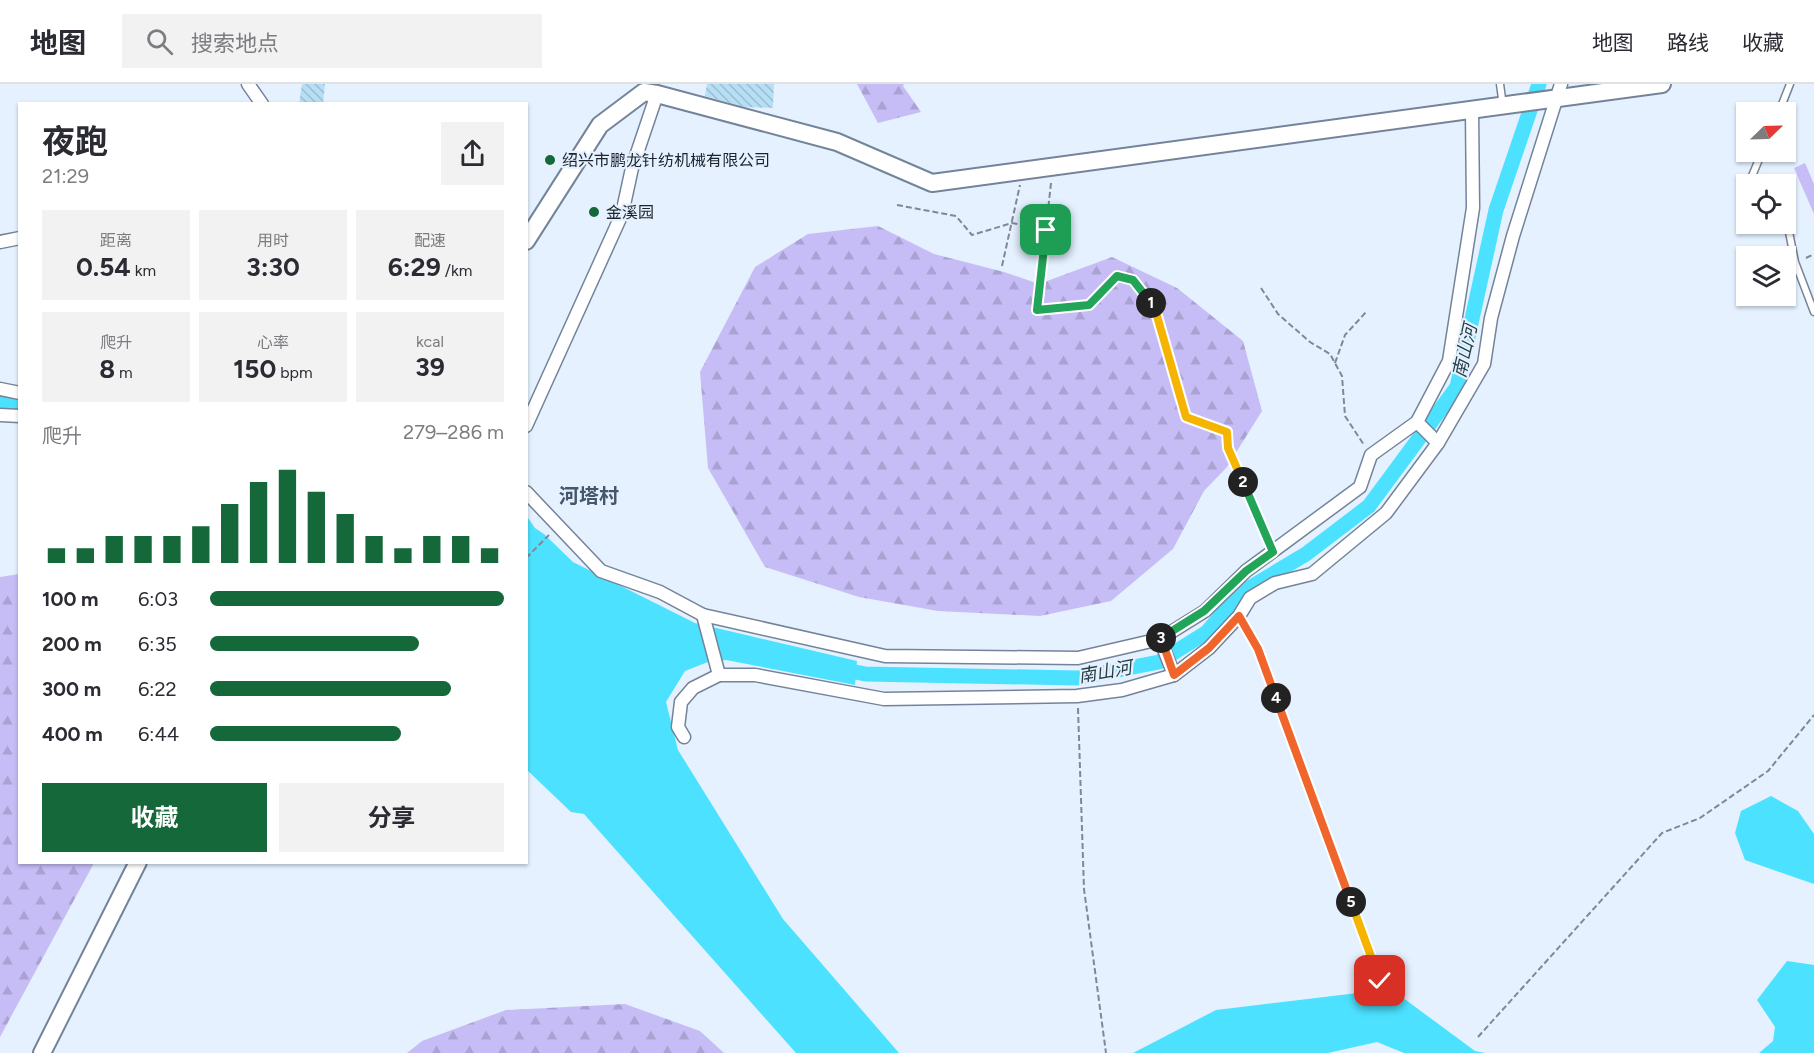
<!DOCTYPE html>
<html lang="zh">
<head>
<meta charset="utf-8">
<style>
	:root { --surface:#fff; --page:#f2f2f3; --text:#2b2b33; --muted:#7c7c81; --line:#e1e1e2; --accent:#156839 }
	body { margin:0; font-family:Figtree,"Noto Sans SC",sans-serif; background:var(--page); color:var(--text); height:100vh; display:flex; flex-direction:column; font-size:22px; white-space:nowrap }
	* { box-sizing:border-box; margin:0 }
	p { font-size:20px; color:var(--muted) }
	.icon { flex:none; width:33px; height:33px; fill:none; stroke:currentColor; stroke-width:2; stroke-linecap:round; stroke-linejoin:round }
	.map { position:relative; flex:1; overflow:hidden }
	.panel { position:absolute; left:18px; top:18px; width:510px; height:762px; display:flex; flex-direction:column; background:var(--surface); border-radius:0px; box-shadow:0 2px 4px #0004 }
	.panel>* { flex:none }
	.needle { width:39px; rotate:67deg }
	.tools { position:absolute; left:1736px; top:18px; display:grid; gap:12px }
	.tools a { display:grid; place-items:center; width:60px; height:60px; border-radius:0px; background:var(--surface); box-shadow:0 2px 4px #0004; font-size:30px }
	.pin { position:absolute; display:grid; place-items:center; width:51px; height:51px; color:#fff; margin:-26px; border-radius:12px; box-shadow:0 3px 9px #0006 }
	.km { position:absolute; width:30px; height:30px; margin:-15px; border-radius:50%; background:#222; color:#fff; font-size:16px; line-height:30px; text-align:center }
	.round { display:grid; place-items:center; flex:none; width:63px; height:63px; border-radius:0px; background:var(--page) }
	.headline { display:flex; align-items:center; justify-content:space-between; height:102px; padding:0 24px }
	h1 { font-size:33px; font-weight:700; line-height:45px }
	.stats { display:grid; grid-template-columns:repeat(3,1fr); gap:9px; height:102px; padding:6px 24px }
	.stats div { display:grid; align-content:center; border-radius:0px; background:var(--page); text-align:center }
	.stats b { font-size:26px; font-weight:700 }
	.stats small { font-size:16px; font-weight:400 }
	.stats p { font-size:16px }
	.chart { height:168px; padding:12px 24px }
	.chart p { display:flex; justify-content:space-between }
	.chart svg { width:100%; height:108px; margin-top:6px; stroke:var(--accent); stroke-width:6 }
	.primary-button { display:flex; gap:12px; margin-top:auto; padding:12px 24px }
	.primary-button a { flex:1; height:69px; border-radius:0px; background:var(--accent); color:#fff; font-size:24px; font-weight:700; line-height:69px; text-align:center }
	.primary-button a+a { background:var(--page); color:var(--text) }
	ul { padding:0 24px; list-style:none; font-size:20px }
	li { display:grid; grid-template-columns:96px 72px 1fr; align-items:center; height:45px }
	li i { height:15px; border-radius:8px; background:var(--accent) }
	header { display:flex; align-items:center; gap:36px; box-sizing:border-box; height:84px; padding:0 30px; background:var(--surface); border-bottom:2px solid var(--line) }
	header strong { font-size:28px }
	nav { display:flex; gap:33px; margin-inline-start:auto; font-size:21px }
	.search { width:420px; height:54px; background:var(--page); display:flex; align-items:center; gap:15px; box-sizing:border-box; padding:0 21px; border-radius:0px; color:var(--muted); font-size:22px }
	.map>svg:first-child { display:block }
	.forest { fill:url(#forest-firs) }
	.pitch { fill:#c7bdf6 }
	.water { fill:#4ce2ff }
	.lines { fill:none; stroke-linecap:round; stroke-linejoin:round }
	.canal { stroke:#4ce2ff; stroke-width:15 }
	.building { fill:url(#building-back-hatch) }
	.lane-casing { stroke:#73849a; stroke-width:9 }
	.street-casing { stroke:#73849a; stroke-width:15 }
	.secondary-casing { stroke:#73849a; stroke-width:20 }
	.path { stroke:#7f8994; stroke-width:2; stroke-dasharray:6 3; stroke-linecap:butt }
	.lane { stroke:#fff; stroke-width:6 }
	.street { stroke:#fff; stroke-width:12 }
	.secondary { stroke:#fff; stroke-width:16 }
	.split-1-casing { stroke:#fff; stroke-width:12 }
	.split-2-casing { stroke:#fff; stroke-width:12 }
	.split-3-casing { stroke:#fff; stroke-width:12 }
	.split-4-casing { stroke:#fff; stroke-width:12 }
	.split-5-casing { stroke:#fff; stroke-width:12 }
	.split-6-casing { stroke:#fff; stroke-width:12 }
	.split-1 { stroke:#22a559; stroke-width:8 }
	.split-2 { stroke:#f5b400; stroke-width:8 }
	.split-3 { stroke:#22a559; stroke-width:8 }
	.split-4 { stroke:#f0652b; stroke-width:8 }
	.split-5 { stroke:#f0652b; stroke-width:8 }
	.split-6 { stroke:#f5b400; stroke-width:8 }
	.poi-dot { fill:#156839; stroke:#e5f1ff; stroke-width:2 }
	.labels { text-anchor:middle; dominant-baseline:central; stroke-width:4.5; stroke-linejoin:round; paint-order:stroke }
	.poi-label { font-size:16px; fill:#1c232c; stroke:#e5f1ff; text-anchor:start }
	.water-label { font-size:18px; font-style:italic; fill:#263f44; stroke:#e5f1ff }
	.quarter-label { font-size:20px; font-weight:bold; fill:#47576b; stroke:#e5f1ff }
</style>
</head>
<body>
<header>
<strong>地图</strong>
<div class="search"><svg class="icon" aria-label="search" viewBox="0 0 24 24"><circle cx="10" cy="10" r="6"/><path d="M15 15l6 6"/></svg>搜索地点</div>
<nav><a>地图</a><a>路线</a><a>收藏</a></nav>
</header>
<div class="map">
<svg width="1814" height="969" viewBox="0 0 1814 969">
	<defs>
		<pattern id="forest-firs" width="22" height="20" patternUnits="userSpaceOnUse" patternTransform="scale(1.5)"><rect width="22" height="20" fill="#c7bdf6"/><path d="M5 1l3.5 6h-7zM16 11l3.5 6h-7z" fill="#aaa2d3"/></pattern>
		<pattern id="building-back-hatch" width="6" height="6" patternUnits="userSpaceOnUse" patternTransform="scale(1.5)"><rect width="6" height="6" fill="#b6def4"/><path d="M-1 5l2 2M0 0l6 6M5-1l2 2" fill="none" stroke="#9cbed1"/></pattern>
	</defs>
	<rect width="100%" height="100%" fill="#e5f1ff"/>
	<g class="forest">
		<path d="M857,0h47l-1,2 18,26 -43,11z"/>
		<path d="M878,142l56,28 70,18 35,12 73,-27 65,31 66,53 19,70 -35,56 -23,24 -31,58 -62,52 -71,15 -102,-5 -79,-14 -94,-30 -57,-99 -8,-96 55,-105 53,-33z"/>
		<path d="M19,490l1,288 74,1 -94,174v-460z"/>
		<path d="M625,920l75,27 24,22h-317l15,-12 84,-31z"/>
	</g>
	<path class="pitch" d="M1805,79l9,21v30l-20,-46z"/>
	<g class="water">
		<path d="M526,431l9,13 9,6 29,28 122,61 162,38 -2,24 -129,-25 -18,2 -23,9 -19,31 12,48 105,169 116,134h-103l-212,-239 -13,-2 -44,-42z"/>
		<path d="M1771,712l27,15 16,23v50l-69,-24 -10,-27 6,-22z"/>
		<path d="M1787,877l27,4v88h-55l14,-12 2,-14 -18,-27z"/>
		<path d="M1391,905l84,62 10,2h-81l-27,-11 -49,11h-195l83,-43z"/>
	</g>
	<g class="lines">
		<g class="canal">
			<path d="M0,317l20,1"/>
			<path d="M837,584l28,6 212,4 82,-16 48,-30 34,-39 65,-39 63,-48 88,-119 39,-177 43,-126"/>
		</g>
	</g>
	<g class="building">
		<path d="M302,0h23l-2,20h-24z"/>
		<path d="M707,0h67l-1,24 -28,-1 -40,-11z"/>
	</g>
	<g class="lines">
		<g class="lane-casing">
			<g id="lane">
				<path d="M1500,0l3,22"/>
				<path d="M1779,28l11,-28"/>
				<path d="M1754,100l-2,-8 10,-24"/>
				<path d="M1785,128l10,50 19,50"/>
			</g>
		</g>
		<g class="street-casing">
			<g id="street">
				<path d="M248,0l14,20"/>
				<path d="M0,158l20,-4"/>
				<path d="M0,305l20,4"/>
				<path d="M0,331l20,1"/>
				<path d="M1417,338l21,21"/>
				<path d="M526,342l96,-212 10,-46 25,-74"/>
				<path d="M526,408l75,79 59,21 43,23 182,41 193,2 82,-19 45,-28 41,-40 114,-84 11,-32 46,-33 32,-61 24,-153 -1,-97"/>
				<path d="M703,531l16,60"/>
				<path d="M1160,555l14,36"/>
				<path d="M684,653l-6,-10 3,-25 12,-14 26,-13h36l129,24 193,-3 45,-6 52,-15 35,-27 30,-32 11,-18 25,-15 37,-9 74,-61 52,-70 46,-79 7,-46 22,-82 48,-152"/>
			</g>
		</g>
		<g class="secondary-casing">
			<g id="secondary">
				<path d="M526,157l74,-116 44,-33 13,2 180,48 95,41 730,-99"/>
				<path d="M42,969l96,-191"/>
			</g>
		</g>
		<g class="path">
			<path d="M1051,99l-14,127 51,-5 29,-29 16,4 22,28 31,109 41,15 1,16 39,90"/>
			<path d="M897,121l59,11 16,19 40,-12 34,7"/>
			<path d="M1806,174l8,-4"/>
			<path d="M1002,182l18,-81"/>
			<path d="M1261,204l17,26 32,28 20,12 12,22 3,40 19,29"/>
			<path d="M1335,279l10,-28 22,-24"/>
			<path d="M526,474l23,-23"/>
			<path d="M1246,545l12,20 122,332"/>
			<path d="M1078,624l6,181 22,164"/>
			<path d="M1478,953l184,-204 38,-15 68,-47 46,-56"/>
		</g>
		<use href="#lane" class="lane"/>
		<use href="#street" class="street"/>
		<use href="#secondary" class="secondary"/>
	</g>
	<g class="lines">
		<g class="split-1-casing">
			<path id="split-1" d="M1046,146l-9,80 52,-5 28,-29 16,4 18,23"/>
		</g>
		<g class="split-2-casing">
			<path id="split-2" d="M1151,219l4,6 31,108 41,15 1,16 15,34"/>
		</g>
		<g class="split-3-casing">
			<path id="split-3" d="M1161,554l43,-27 42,-40 27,-19 -30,-70"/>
		</g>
		<g class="split-4-casing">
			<path id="split-4" d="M1161,554l13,37 35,-27 30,-32 19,33 18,49"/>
		</g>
		<g class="split-5-casing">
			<path id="split-5" d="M1276,614l75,204"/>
		</g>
		<g class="split-6-casing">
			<path id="split-6" d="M1351,818l29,79"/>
		</g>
		<use href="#split-1" class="split-1"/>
		<use href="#split-2" class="split-2"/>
		<use href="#split-3" class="split-3"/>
		<use href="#split-4" class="split-4"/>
		<use href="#split-5" class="split-5"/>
		<use href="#split-6" class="split-6"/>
	</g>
	<g class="poi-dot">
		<circle cx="550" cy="76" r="6"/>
		<circle cx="594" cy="128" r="6"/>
	</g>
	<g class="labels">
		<g class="poi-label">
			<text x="562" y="76">绍兴市鹏龙针纺机械有限公司</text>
			<text x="606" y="128">金溪园</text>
		</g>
		<g class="water-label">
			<text transform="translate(1465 267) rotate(-77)">南山河</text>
			<text transform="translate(1105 588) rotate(-10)">南山河</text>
		</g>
		<g class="quarter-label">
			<text x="589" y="412">河塔村</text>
		</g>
	</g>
</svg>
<div class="tools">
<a><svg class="needle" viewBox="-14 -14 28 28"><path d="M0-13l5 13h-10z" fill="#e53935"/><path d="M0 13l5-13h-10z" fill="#7c7c81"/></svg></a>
<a><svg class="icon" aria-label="locate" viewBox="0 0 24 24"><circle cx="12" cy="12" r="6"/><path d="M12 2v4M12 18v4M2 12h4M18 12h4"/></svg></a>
<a><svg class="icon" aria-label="layers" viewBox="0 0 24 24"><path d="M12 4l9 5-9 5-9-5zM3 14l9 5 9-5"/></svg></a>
</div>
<div class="pin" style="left:1046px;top:146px;background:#1e9e55"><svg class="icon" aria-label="arrive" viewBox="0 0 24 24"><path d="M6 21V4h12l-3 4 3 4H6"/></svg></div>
<div class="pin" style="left:1380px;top:897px;background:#d93025"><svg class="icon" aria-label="check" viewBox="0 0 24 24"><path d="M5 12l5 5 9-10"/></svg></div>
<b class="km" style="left:1151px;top:219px">1</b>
<b class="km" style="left:1243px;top:398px">2</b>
<b class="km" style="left:1161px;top:554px">3</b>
<b class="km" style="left:1276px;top:614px">4</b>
<b class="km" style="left:1351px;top:818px">5</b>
<section class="panel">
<div class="headline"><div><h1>夜跑</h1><p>21:29</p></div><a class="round"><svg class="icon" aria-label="share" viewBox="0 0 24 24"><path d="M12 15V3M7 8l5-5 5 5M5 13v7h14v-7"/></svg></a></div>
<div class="stats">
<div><p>距离</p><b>0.54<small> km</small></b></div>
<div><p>用时</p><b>3:30</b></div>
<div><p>配速</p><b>6:29<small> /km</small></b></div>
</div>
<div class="stats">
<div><p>爬升</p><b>8<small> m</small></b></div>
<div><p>心率</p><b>150<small> bpm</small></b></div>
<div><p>kcal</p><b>39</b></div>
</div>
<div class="chart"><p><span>爬升</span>279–286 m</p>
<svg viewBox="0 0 160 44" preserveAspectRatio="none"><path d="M5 44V38M15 44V38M25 44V33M35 44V33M45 44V33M55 44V29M65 44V20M75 44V11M85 44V6M95 44V15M105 44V24M115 44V33M125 44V38M135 44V33M145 44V33M155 44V38"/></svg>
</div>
<ul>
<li><b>100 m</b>6:03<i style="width:100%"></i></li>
<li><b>200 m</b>6:35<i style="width:71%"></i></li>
<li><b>300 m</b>6:22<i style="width:82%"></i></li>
<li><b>400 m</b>6:44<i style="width:65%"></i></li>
</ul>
<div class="primary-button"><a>收藏</a><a>分享</a></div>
</section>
</div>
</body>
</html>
